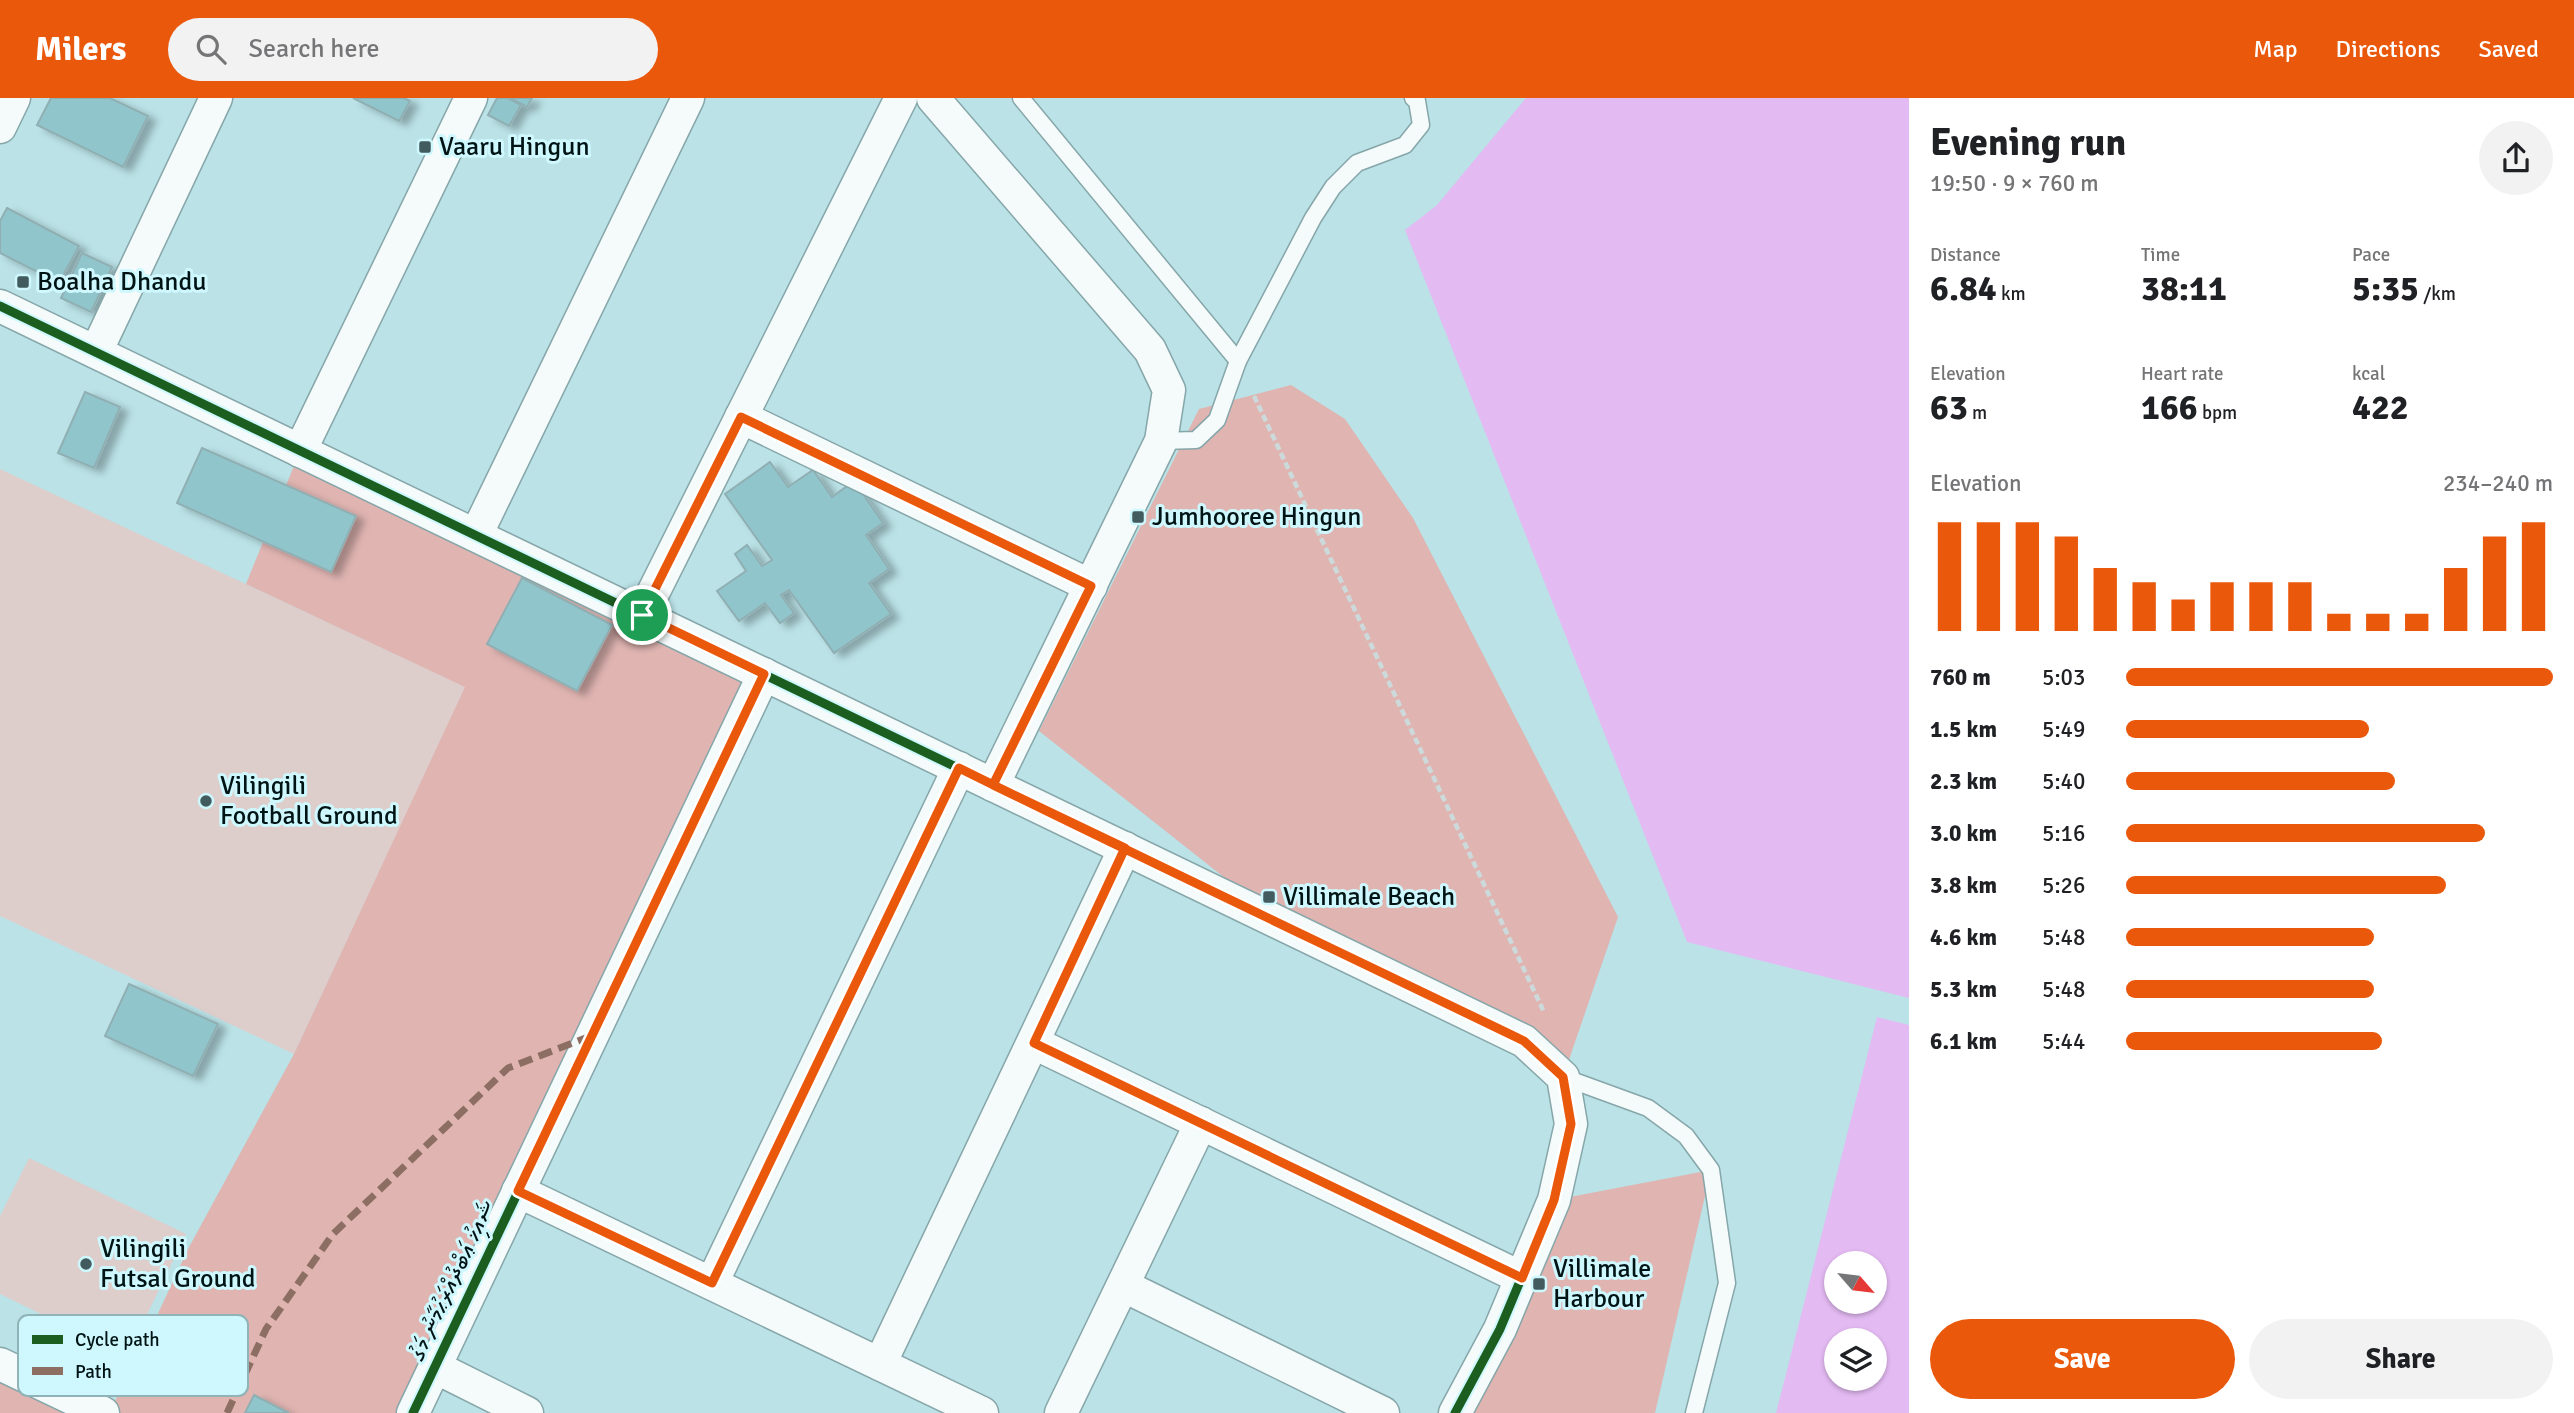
<!DOCTYPE html>
<html lang="en">
<head>
<meta charset="utf-8">
<style>
	:root { --surface:#fff; --page:#f2f2f2; --text:#202124; --muted:#757577; --accent:#ea580c }
	body { margin:0; font-family:Signika,"Noto Sans Thaana",sans-serif; background:var(--page); color:var(--text); height:100vh; display:flex; flex-direction:column; font-size:26px; white-space:nowrap }
	* { box-sizing:border-box; margin:0 }
	p { font-size:23px; color:var(--muted) }
	.icon { flex:none; width:38px; height:38px; fill:none; stroke:currentColor; stroke-width:2; stroke-linecap:round; stroke-linejoin:round }
	.map { position:relative; flex:1; overflow:hidden }
	.details { display:flex; flex-direction:column; background:var(--surface); width:665px }
	.details>* { flex:none }
	.needle { width:46px; rotate:118deg }
	.controls { position:absolute; left:1824px; top:1153px; display:grid; gap:14px }
	.controls a { display:grid; place-items:center; width:63px; height:63px; border-radius:50%; background:var(--surface); box-shadow:0 2px 5px #0004; font-size:35px }
	.pin { position:absolute; display:grid; place-items:center; width:60px; height:60px; color:#fff; margin:-30px; border:4px solid #fff; border-radius:50%; box-shadow:0 2px 7px #0007 }
	.round { display:grid; place-items:center; flex:none; width:74px; height:74px; border-radius:37px; background:var(--page) }
	.summary { display:flex; align-items:center; justify-content:space-between; height:119px; padding:0 21px }
	h1 { font-size:38px; font-weight:700; line-height:52px }
	.stats { display:grid; grid-template-columns:repeat(3,1fr); gap:10px; height:119px; padding:7px 21px }
	.stats div { display:grid; align-content:center }
	.stats b { font-size:35px; font-weight:700 }
	.stats small { font-size:19px; font-weight:400 }
	.stats p { font-size:19px }
	.chart { height:196px; padding:14px 21px }
	.chart p { display:flex; justify-content:space-between }
	.chart svg { width:100%; height:126px; margin-top:7px; stroke:var(--accent); stroke-width:6 }
	.primary-button { display:flex; gap:14px; margin-top:auto; padding:14px 21px }
	.primary-button a { flex:1; height:80px; border-radius:42px; background:var(--accent); color:#fff; font-size:28px; font-weight:700; line-height:80px; text-align:center }
	.primary-button a+a { background:var(--page); color:var(--text) }
	ul { padding:0 21px; list-style:none; font-size:23px }
	li { display:grid; grid-template-columns:112px 84px 1fr; align-items:center; height:52px }
	li i { height:18px; border-radius:9px; background:var(--accent) }
	header { display:flex; align-items:center; gap:42px; box-sizing:border-box; height:98px; padding:0 35px; background:var(--accent); color:#fff }
	header strong { font-size:33px }
	nav { display:flex; gap:38px; margin-inline-start:auto; font-size:24px }
	.search { width:490px; height:63px; background:var(--page); display:flex; align-items:center; gap:18px; box-sizing:border-box; padding:0 24px; border-radius:38px; color:var(--muted); font-size:26px }
	main { display:flex; flex:1; min-height:0 }
	.map>svg:first-child { display:block }
	.green { fill:#ddcecc }
	.forest { fill:#dfb4b1 }
	.water { fill:#e4baf3; fill-rule:evenodd }
	.building { fill:#91c5cc; stroke:#90afb3; stroke-width:2; filter:url(#shadow) }
	.lines { fill:none; stroke-linecap:round; stroke-linejoin:round }
	.lane-casing { stroke:#86a6a9; stroke-width:19 }
	.street-casing { stroke:#86a6a9; stroke-width:35 }
	.path { stroke:#cddadb; stroke-width:4.5; stroke-dasharray:7 3.5; stroke-linecap:butt }
	.lane { stroke:#f5fbfb; stroke-width:16 }
	.street { stroke:#f5fbfb; stroke-width:32 }
	.quiet { stroke:#8d6e63; stroke-width:7; stroke-dasharray:14 7; stroke-linecap:butt }
	.cycleway-casing { stroke:#cef8fd; stroke-width:13 }
	.cycleway { stroke:#1b5e20; stroke-width:9 }
	.route-casing { stroke:#fff; stroke-width:14 }
	.route { stroke:#ea580c; stroke-width:9 }
	.poi-dot { fill:#415b5e; stroke:#cef8fd; stroke-width:2.5 }
	.labels { text-anchor:middle; dominant-baseline:central; stroke-width:6; stroke-linejoin:round; paint-order:stroke }
	.poi-label { font-size:26px; fill:#001315; stroke:#cef8fd; text-anchor:start }
	.street-label { font-size:26px; fill:#001315; stroke:#cef8fd }
	.key { fill:#cef8fd; stroke:#90b3b7; stroke-width:2 }
	.key-label { font-size:19px; fill:#001315 }
</style>
</head>
<body>
<header>
<strong>Milers</strong>
<div class="search"><svg class="icon" aria-label="search" viewBox="0 0 24 24"><circle cx="10" cy="10" r="6"/><path d="M15 15l6 6"/></svg>Search here</div>
<nav><a>Map</a><a>Directions</a><a>Saved</a></nav>
</header>
<main>
<div class="map">
<svg width="1909" height="1315" viewBox="0 0 1909 1315">
	<defs>
		<filter id="shadow"><feDropShadow dx="8" dy="4.5" stdDeviation="3.5" flood-color="#0004"/></filter>
	</defs>
	<rect width="100%" height="100%" fill="#bae2e7"/>
	<g class="green">
		<path d="M0,371l466,218 -172,367 -294,-138z"/>
		<path d="M29,1060l157,76 -59,122 -127,-62v-78z"/>
	</g>
	<g class="forest">
		<path d="M1291,287l54,34 68,99 205,399 -55,160 -314,-180 -210,-166 160,-322z"/>
		<path d="M300,353l464,223 -351,739h-305l21,-37 59,-127 106,-195 171,-367 -219,-103z"/>
		<path d="M1711,1072l-56,243h-200l99,-213z"/>
		<path d="M0,1266l103,49h-103z"/>
	</g>
	<g class="water">
		<path d="M1526,0h383v900l-222,-56 -282,-712 32,-25z"/>
		<path d="M1877,919l32,8v388h-133zM1836,1166h38v38h-38zM1836,1242h38v39h-38z"/>
	</g>
	<g class="building">
		<path d="M51,0h59l38,18 -25,51 -86,-42z"/>
		<path d="M353,0h51l6,3 -11,20z"/>
		<path d="M497,0h11l13,7 -12,21 -21,-11z"/>
		<path d="M510,0h22l-5,9z"/>
		<path d="M7,110l72,38 -20,37 -59,-30v-32z"/>
		<path d="M82,155l30,14 -21,45 -30,-14z"/>
		<path d="M85,294l35,15 -26,61 -36,-15z"/>
		<path d="M202,350l154,68 -25,56 -154,-69z"/>
		<path d="M770,364l18,25 25,-17 19,27 22,-16 29,42 -17,12 23,34 -20,14 22,31 -57,39 -45,-63 -8,5 13,18 -14,10 -15,-20 -26,18 -22,-30 29,-20 -11,-17 12,-9 15,21 10,-6 -47,-66z"/>
		<path d="M522,480l90,47 -35,66 -90,-47z"/>
		<path d="M129,886l89,40 -25,52 -88,-40z"/>
		<path d="M254,1297l35,18h-44z"/>
	</g>
	<g class="lines">
		<g class="lane-casing">
			<g id="lane">
				<path d="M1021,0l217,263"/>
				<path d="M1161,343l35,-1 21,-20 21,-59 75,-143 20,-31 24,-24 48,-18 16,-20 -4,-24 -4,-3"/>
				<path d="M1563,979l85,31 38,28 25,34 16,113 -33,130"/>
			</g>
		</g>
		<g class="street-casing">
			<g id="street">
				<path d="M933,0l217,252 19,40 -8,51 -168,344"/>
				<path d="M0,29l14,-29"/>
				<path d="M0,208l1524,735 39,36 8,47 -17,76 -54,129 -45,84"/>
				<path d="M96,254l120,-254"/>
				<path d="M741,319l350,169"/>
				<path d="M300,353l171,-353"/>
				<path d="M476,437l212,-437"/>
				<path d="M642,517l259,-517"/>
				<path d="M1034,945l488,235"/>
				<path d="M518,1093l464,222"/>
				<path d="M712,1185l247,-515"/>
				<path d="M1124,1188l259,127"/>
				<path d="M0,1266l103,49"/>
				<path d="M880,1266l245,-516"/>
				<path d="M435,1269l92,46"/>
				<path d="M413,1315l351,-739"/>
				<path d="M1061,1315l140,-290"/>
			</g>
		</g>
		<path class="path" d="M1254,298l290,616"/>
		<use href="#lane" class="lane"/>
		<use href="#street" class="street"/>
		<path class="quiet" d="M227,1315l39,-84 67,-95 175,-166 83,-32"/>
		<g class="cycleway-casing">
			<g id="cycleway">
				<path d="M0,208l1524,735 39,36 8,47 -17,76 -54,129 -45,84"/>
				<path d="M413,1315l351,-739"/>
			</g>
		</g>
		<use href="#cycleway" class="cycleway"/>
	</g>
	<g class="lines">
		<g class="route-casing">
			<path id="route" d="M642,517l122,59 -246,517 194,92 247,-515c188,93 377,182 565,273l39,36 8,47 -17,76 -32,78 -488,-235 91,-195 -132,-63 98,-199 -350,-169 -99,198"/>
		</g>
		<use href="#route" class="route"/>
	</g>
	<g class="poi-dot">
		<rect x="418" y="42" width="14" height="14" rx="3.5"/>
		<rect x="16" y="177" width="14" height="14" rx="3.5"/>
		<rect x="1131" y="412" width="14" height="14" rx="3.5"/>
		<circle cx="206" cy="703" r="7"/>
		<rect x="1262" y="792" width="14" height="14" rx="3.5"/>
		<circle cx="86" cy="1166" r="7"/>
		<rect x="1532" y="1179" width="14" height="14" rx="3.5"/>
	</g>
	<g class="labels">
		<g class="poi-label">
			<text x="439" y="49">Vaaru Hingun</text>
			<text x="37" y="184">Boalha Dhandu</text>
			<text x="1152" y="419">Jumhooree Hingun</text>
			<text x="220" y="688">Vilingili<tspan x="220" dy="30">Football Ground</tspan></text>
			<text x="1283" y="799">Villimale Beach</text>
			<text x="100" y="1151">Vilingili<tspan x="100" dy="30">Futsal Ground</tspan></text>
			<text x="1553" y="1171">Villimale<tspan x="1553" dy="30">Harbour</tspan></text>
		</g>
		<g class="street-label">
			<text transform="translate(452 1183) rotate(-65)">ޝައިިޚު ޢަބްދުއްރަޙުމާނު މަގު</text>
		</g>
	</g>
	<rect x="18" y="1217" width="230" height="81" rx="10" class="key"/>
	<rect x="32" y="1237" width="31" height="9" fill="#1b5e20"/>
	<rect x="32" y="1269" width="31" height="8" fill="#8d6e63"/>
	<g class="key-label">
		<text x="75" y="1248">Cycle path</text>
		<text x="75" y="1280">Path</text>
	</g>
</svg>
<div class="controls">
<a><svg class="needle" viewBox="-14 -14 28 28"><path d="M0-13l5 13h-10z" fill="#e53935"/><path d="M0 13l5-13h-10z" fill="#757577"/></svg></a>
<a><svg class="icon" aria-label="layers" viewBox="0 0 24 24"><path d="M12 4l9 5-9 5-9-5zM3 14l9 5 9-5"/></svg></a>
</div>
<div class="pin" style="left:642px;top:517px;background:#1e9e55"><svg class="icon" aria-label="arrive" viewBox="0 0 24 24"><path d="M6 21V4h12l-3 4 3 4H6"/></svg></div>
</div>
<section class="details">
<div class="summary"><div><h1>Evening run</h1><p>19:50 · 9 × 760 m</p></div><a class="round"><svg class="icon" aria-label="share" viewBox="0 0 24 24"><path d="M12 15V3M7 8l5-5 5 5M5 13v7h14v-7"/></svg></a></div>
<div class="stats">
<div><p>Distance</p><b>6.84<small> km</small></b></div>
<div><p>Time</p><b>38:11</b></div>
<div><p>Pace</p><b>5:35<small> /km</small></b></div>
</div>
<div class="stats">
<div><p>Elevation</p><b>63<small> m</small></b></div>
<div><p>Heart rate</p><b>166<small> bpm</small></b></div>
<div><p>kcal</p><b>422</b></div>
</div>
<div class="chart"><p><span>Elevation</span>234–240 m</p>
<svg viewBox="0 0 160 44" preserveAspectRatio="none"><path d="M5 44V6M15 44V6M25 44V6M35 44V11M45 44V22M55 44V27M65 44V33M75 44V27M85 44V27M95 44V27M105 44V38M115 44V38M125 44V38M135 44V22M145 44V11M155 44V6"/></svg>
</div>
<ul>
<li><b>760 m</b>5:03<i style="width:100%"></i></li>
<li><b>1.5 km</b>5:49<i style="width:57%"></i></li>
<li><b>2.3 km</b>5:40<i style="width:63%"></i></li>
<li><b>3.0 km</b>5:16<i style="width:84%"></i></li>
<li><b>3.8 km</b>5:26<i style="width:75%"></i></li>
<li><b>4.6 km</b>5:48<i style="width:58%"></i></li>
<li><b>5.3 km</b>5:48<i style="width:58%"></i></li>
<li><b>6.1 km</b>5:44<i style="width:60%"></i></li>
</ul>
<div class="primary-button"><a>Save</a><a>Share</a></div>
</section>
</main>
</body>
</html>
